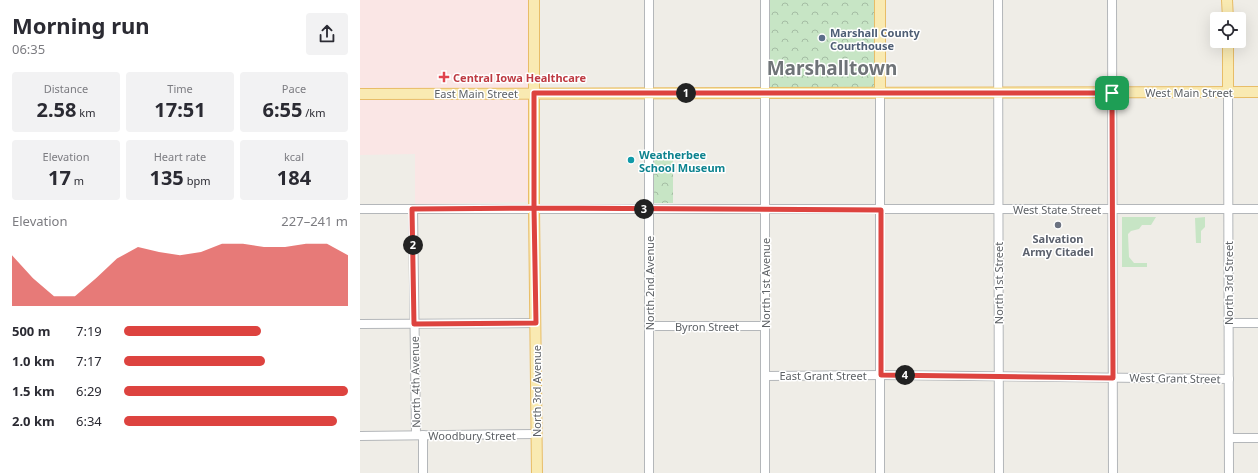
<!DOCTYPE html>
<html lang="en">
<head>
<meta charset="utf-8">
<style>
	:root { --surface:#fff; --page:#f2f2f3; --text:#2b2b33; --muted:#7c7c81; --accent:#dd433f }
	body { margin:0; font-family:"Noto Sans",sans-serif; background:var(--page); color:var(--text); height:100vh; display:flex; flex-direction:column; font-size:15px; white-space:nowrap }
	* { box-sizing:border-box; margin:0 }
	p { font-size:13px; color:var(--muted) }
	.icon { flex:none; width:22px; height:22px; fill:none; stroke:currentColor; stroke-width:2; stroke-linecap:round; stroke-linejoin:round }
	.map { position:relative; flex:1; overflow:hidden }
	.panel { display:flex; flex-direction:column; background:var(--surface); width:360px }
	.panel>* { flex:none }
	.controls { position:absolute; left:850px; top:12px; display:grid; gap:8px }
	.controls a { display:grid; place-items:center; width:36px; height:36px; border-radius:4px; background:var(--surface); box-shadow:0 4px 16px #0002; font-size:20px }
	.pin { position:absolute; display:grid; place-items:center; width:34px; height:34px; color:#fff; margin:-17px; border-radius:8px; box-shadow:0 2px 6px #0006 }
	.km { position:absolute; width:20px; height:20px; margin:-10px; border-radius:50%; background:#222; color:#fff; font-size:11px; line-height:20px; text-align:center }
	.round { display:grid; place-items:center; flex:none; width:42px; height:42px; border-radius:4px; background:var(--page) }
	.headline { display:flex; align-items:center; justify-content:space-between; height:68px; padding:0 12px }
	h1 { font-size:22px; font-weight:700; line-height:30px }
	.stats { display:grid; grid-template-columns:repeat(3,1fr); gap:6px; height:68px; padding:4px 12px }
	.stats div { display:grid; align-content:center; border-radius:4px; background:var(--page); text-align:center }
	.stats b { font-size:20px; font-weight:700 }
	.stats small { font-size:11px; font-weight:400 }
	.stats p { font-size:11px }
	.chart { height:112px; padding:8px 12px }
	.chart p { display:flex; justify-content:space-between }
	.chart svg { width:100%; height:72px; margin-top:4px; fill:var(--accent); opacity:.7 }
	ul { padding:0 12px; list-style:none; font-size:13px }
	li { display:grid; grid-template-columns:64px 48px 1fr; align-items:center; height:30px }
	li i { height:10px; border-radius:5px; background:var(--accent) }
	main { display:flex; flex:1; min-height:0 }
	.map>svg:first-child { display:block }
	.medical { fill:#fae6e5 }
	.green { fill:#c7e5c5 }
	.forest { fill:url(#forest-crowns) }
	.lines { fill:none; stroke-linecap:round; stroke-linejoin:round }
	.minor-casing { stroke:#b4b7ba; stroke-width:10 }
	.major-casing { stroke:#e8bd67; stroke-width:12 }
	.minor { stroke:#fff; stroke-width:8 }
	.major { stroke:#f9eab2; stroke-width:10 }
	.route-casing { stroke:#fff; stroke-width:8 }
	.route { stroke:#dd433f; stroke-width:5 }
	.service-dot { fill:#5c6f8a; stroke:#fff; stroke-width:1.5 }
	.health-dot { fill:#e0444e; stroke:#fff; stroke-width:1.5 }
	.culture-dot { fill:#0f9aa8; stroke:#fff; stroke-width:1.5 }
	.worship-dot { fill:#6b7280; stroke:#fff; stroke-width:1.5 }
	.labels { text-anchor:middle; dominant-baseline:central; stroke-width:3; stroke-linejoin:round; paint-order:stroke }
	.service-label { font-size:11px; font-weight:bold; fill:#4e5e75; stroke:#fff; text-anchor:start }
	.health-label { font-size:11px; font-weight:bold; fill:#be3a42; stroke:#fff; text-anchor:start }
	.street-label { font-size:11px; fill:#5e6266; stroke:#fff }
	.culture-label { font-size:11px; font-weight:bold; fill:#0d838f; stroke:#fff; text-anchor:start }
	.worship-label { font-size:11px; font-weight:bold; fill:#5b616d; stroke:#fff }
	.town-label { font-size:19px; font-weight:bold; fill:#6f7478; stroke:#fff }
</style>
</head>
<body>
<main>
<section class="panel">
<div class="headline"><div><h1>Morning run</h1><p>06:35</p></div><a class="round"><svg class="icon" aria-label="share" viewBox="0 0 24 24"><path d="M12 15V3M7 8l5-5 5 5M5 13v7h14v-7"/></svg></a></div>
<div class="stats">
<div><p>Distance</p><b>2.58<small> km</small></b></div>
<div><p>Time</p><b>17:51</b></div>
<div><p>Pace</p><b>6:55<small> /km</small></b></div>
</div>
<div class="stats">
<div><p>Elevation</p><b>17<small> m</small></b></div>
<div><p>Heart rate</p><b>135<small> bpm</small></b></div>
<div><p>kcal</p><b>184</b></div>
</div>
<div class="chart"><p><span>Elevation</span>227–241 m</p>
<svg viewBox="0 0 160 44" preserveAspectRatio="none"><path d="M0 44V13L10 27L20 38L30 38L40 27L50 15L60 8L70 11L80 13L90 11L100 6L110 6L120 8L130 8L140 6L150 6L160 13V44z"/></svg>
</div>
<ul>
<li><b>500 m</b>7:19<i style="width:61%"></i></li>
<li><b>1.0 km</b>7:17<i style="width:63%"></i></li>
<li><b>1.5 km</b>6:29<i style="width:100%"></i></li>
<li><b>2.0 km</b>6:34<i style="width:95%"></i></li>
</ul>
</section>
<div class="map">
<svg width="898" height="473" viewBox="0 0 898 473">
	<defs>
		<pattern id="forest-crowns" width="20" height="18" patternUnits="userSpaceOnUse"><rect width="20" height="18" fill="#c7e5c5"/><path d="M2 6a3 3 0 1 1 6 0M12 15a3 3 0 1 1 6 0" fill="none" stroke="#a5bda4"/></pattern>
	</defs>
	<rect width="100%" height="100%" fill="#efede7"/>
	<path class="medical" d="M0,0h169l-1,202 -113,2v-50l-55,1z"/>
	<g class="green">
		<path d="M762,217h34l-5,8h-9l-3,4 -8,2 -3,3 1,23 5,6h13v4h-25z"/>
		<path d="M845,217v10l-4,4v12h-5l-1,-25z"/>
	</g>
	<g class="forest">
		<rect x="405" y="0" width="115" height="93"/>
		<rect x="294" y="154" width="19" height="49"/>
	</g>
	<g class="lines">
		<g class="minor-casing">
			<g id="minor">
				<path d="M289,0v473"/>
				<path d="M405,0v473"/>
				<path d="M638,0l1,473"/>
				<path d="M752,0l1,473"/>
				<path d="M868,92l1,381"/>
				<path d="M0,209h898"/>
				<path d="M53,209l3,226"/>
				<path d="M868,323h30"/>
				<path d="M0,324l176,-1"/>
				<path d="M289,326h116"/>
				<path d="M406,376l115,-1 348,4"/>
				<path d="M63,435v38"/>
				<path d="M0,436l177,-2"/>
				<path d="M869,438h29"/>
				<path d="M520,473v-380"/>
			</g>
		</g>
		<g class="major-casing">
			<g id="major">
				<path d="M174,0v208l3,265"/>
				<path d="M520,0v93"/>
				<path d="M867,0l1,19"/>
				<path d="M868,41v51"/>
				<path d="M0,94l898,-2"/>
			</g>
		</g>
		<use href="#minor" class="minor"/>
		<use href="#major" class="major"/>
	</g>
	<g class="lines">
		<g class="route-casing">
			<path id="route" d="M752,93h-578v115l-122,1 2,115 122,-1 -2,-115 347,2v165l232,3 -1,-285"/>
		</g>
		<use href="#route" class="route"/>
	</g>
	<circle class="service-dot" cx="462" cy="38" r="4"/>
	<path class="health-dot" d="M82 71h4v4h4v4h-4v4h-4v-4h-4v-4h4z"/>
	<circle class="culture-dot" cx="271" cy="160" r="4"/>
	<circle class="worship-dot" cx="698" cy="225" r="4"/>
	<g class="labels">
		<g class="service-label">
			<text x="470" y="32">Marshall County<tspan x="470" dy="13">Courthouse</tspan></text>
		</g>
		<g class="health-label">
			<text x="93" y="77">Central Iowa Healthcare</text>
		</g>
		<g class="street-label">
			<text x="829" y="92">West Main Street</text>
			<text x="116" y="93">East Main Street</text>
			<text x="697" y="209">West State Street</text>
			<text transform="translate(289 283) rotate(-90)">North 2nd Avenue</text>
			<text transform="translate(405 283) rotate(-90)">North 1st Avenue</text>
			<text transform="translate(638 283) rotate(-90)">North 1st Street</text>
			<text transform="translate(868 283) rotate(-90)">North 3rd Street</text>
			<text x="347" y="326">Byron Street</text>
			<text x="463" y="375">East Grant Street</text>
			<text transform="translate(815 378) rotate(1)">West Grant Street</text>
			<text transform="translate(55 382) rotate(-91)">North 4th Avenue</text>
			<text transform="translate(176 391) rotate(-90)">North 3rd Avenue</text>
			<text x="112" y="435">Woodbury Street</text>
		</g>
		<g class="culture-label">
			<text x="279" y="154">Weatherbee<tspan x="279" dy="13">School Museum</tspan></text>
		</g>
		<g class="worship-label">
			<text x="698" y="238">Salvation<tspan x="698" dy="13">Army Citadel</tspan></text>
		</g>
		<g class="town-label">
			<text x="472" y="68">Marshalltown</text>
		</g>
	</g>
</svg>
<div class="controls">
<a><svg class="icon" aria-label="locate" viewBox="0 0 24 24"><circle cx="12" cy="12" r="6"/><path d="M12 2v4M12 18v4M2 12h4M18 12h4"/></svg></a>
</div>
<div class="pin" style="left:752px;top:93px;background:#1e9e55"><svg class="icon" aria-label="arrive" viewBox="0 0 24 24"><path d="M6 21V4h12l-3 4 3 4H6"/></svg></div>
<b class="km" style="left:326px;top:93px">1</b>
<b class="km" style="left:53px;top:245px">2</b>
<b class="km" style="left:284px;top:209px">3</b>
<b class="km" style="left:545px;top:375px">4</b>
</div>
</main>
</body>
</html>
